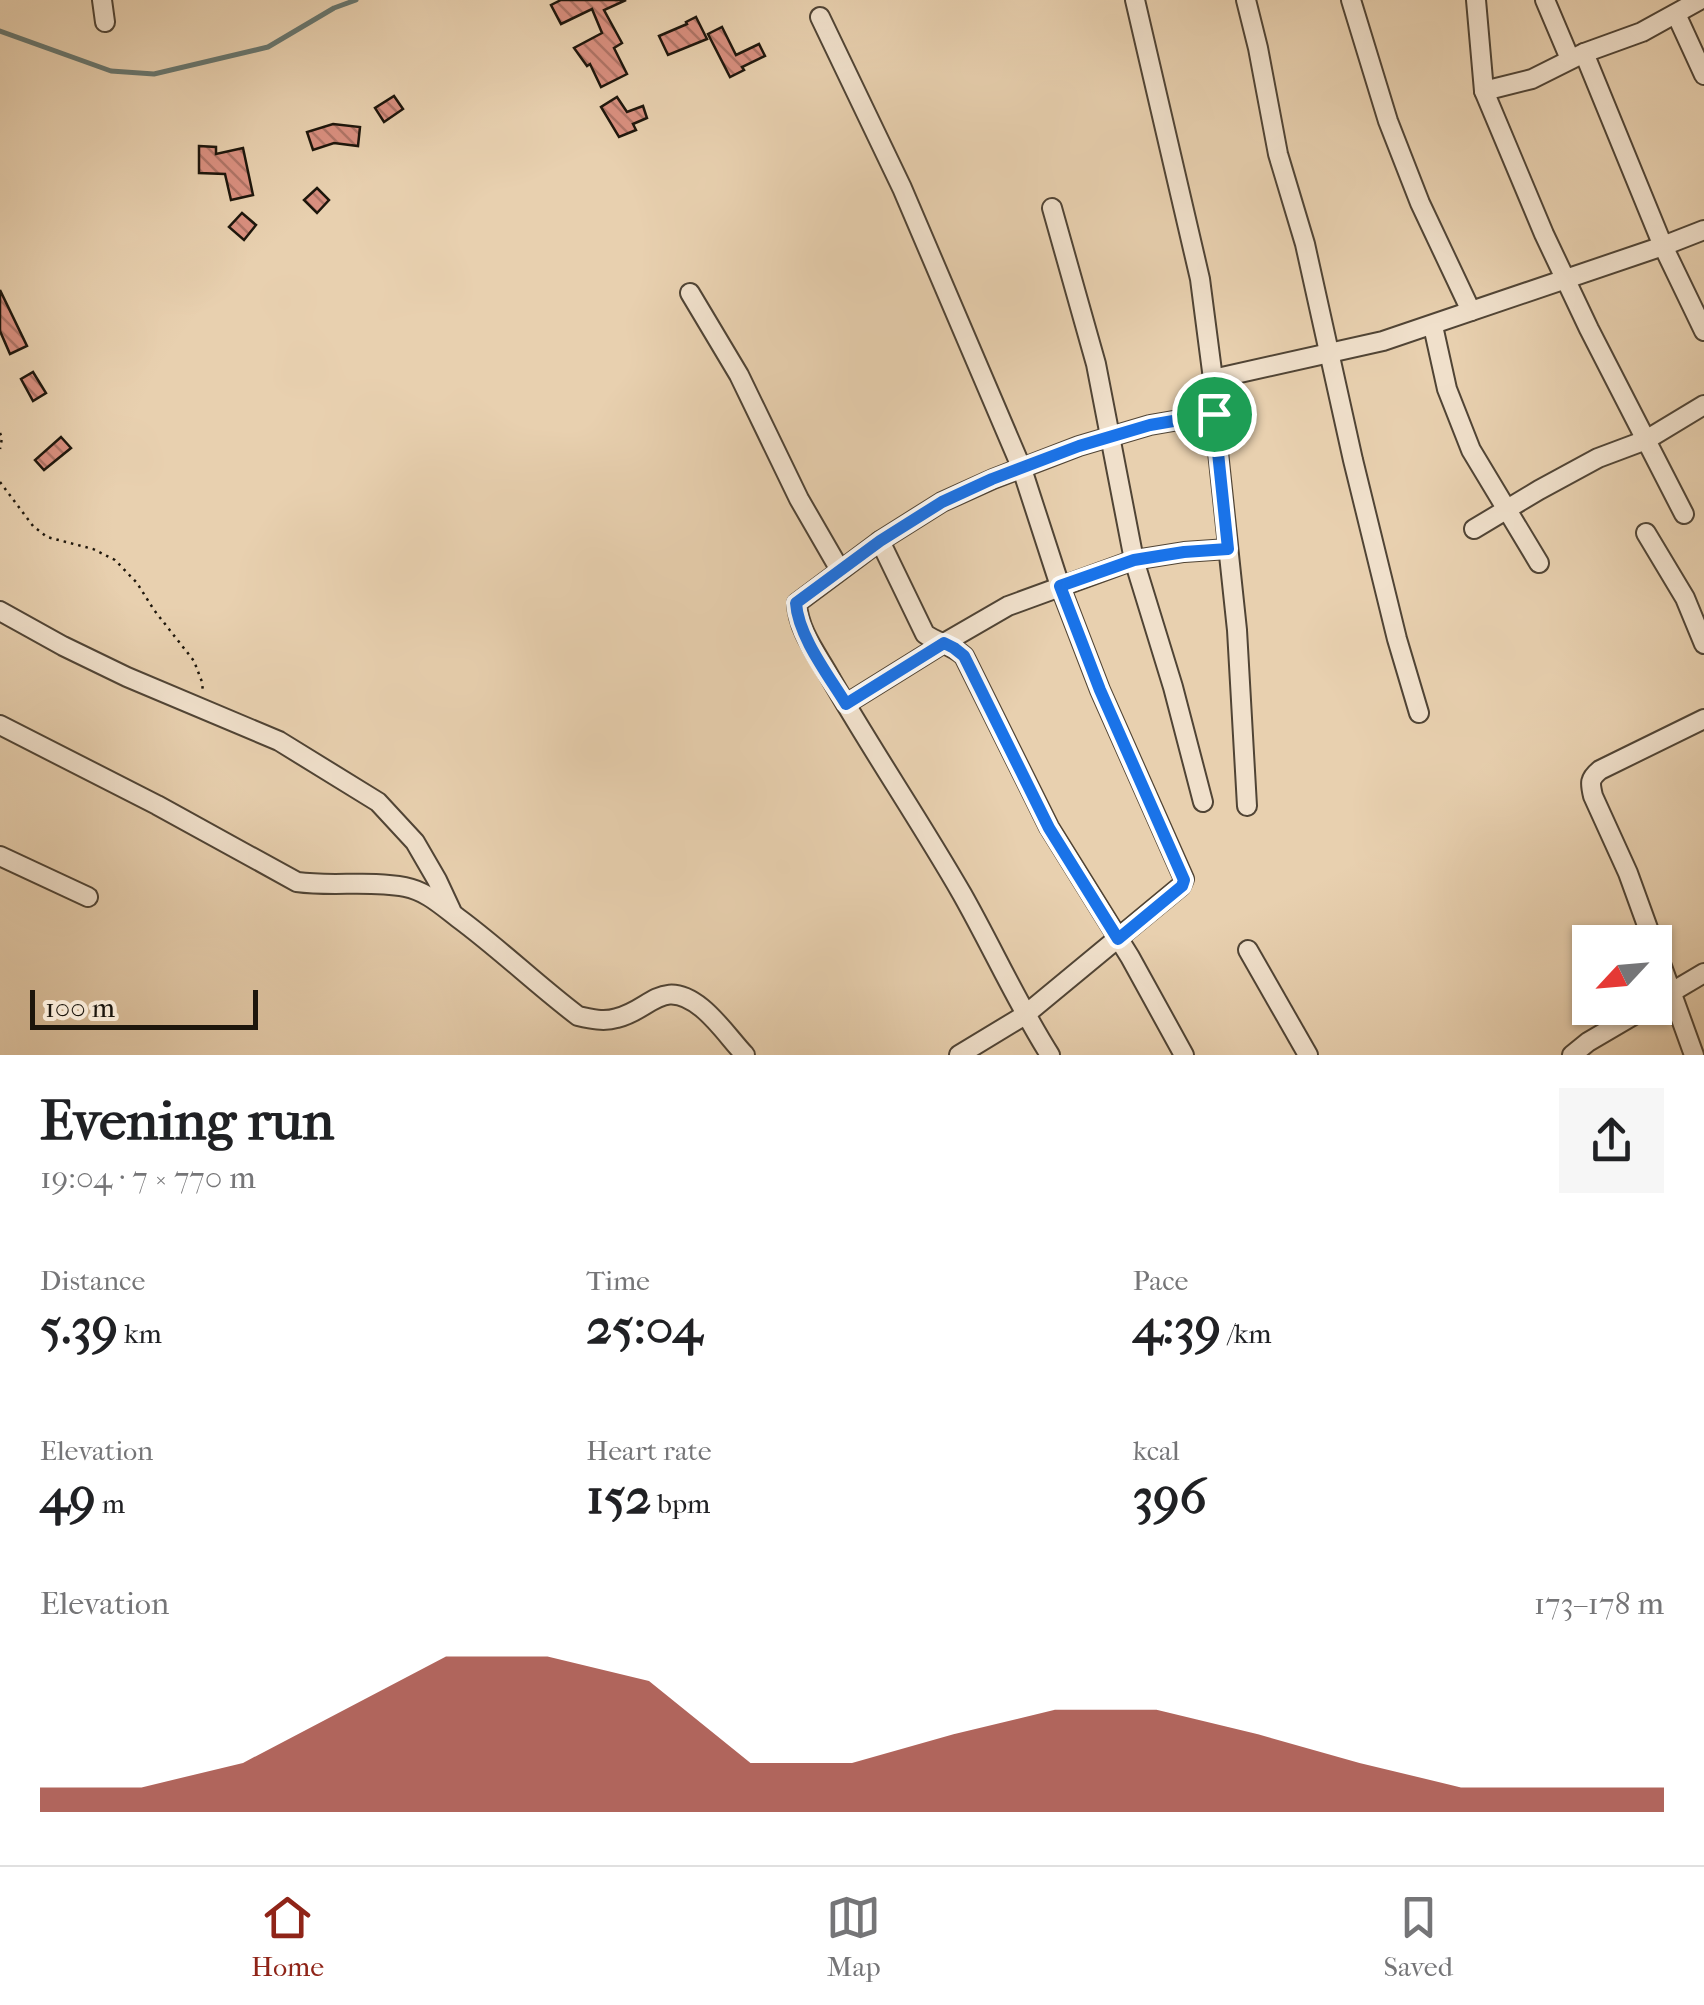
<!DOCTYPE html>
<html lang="en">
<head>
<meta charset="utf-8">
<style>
	:root { --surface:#fff; --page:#f6f6f6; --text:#202124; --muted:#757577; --line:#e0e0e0; --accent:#8f2418 }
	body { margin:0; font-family:"IM FELL French Canon",serif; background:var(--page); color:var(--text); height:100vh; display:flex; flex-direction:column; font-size:38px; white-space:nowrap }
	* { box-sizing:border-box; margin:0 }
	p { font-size:32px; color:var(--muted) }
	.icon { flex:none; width:55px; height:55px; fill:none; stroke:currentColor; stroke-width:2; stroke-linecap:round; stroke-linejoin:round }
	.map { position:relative; height:1055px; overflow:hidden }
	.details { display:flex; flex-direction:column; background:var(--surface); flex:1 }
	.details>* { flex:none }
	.needle { width:65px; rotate:244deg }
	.controls { position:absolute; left:1572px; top:925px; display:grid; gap:20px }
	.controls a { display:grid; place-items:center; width:100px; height:100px; border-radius:0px; background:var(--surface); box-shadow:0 2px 8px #0004; font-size:50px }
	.scale { position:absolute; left:30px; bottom:25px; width:228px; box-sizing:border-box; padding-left:10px; border:5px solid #1d160c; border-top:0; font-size:28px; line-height:35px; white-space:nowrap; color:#1d160c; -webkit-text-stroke:8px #f0e0cb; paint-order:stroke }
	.pin { position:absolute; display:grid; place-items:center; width:85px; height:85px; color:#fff; margin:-42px; border:5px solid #fff; border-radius:50%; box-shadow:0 2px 10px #0007 }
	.round { display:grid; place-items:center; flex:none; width:105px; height:105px; border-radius:0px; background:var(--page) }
	.overview { display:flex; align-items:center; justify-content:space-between; height:170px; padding:0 40px }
	h1 { font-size:55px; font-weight:700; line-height:75px }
	.metrics { display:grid; grid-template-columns:repeat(3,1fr); gap:15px; height:170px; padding:10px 40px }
	.metrics div { display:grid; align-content:center }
	.metrics b { font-size:50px; font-weight:700 }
	.metrics small { font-size:28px; font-weight:400 }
	.metrics p { font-size:28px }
	.chart { height:280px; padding:20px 40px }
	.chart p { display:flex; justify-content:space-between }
	.chart svg { width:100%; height:180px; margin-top:10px; fill:var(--accent); opacity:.7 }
	.tab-bar { display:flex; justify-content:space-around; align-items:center; height:140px; border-top:2px solid var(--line); background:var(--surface); font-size:28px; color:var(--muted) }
	.tab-bar a { display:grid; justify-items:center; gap:5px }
	.tab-bar .current { color:var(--accent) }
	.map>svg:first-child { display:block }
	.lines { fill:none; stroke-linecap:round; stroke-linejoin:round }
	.stream { stroke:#67766f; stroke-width:5 }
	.building { fill:url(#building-back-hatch); stroke:#1d160c; stroke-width:2.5 }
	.minor-casing { stroke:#504435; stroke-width:22 }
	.path { stroke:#1d160c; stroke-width:2.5; stroke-dasharray:2.5 5; stroke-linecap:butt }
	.minor { stroke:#f0e0cb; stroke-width:18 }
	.route-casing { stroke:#fff; stroke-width:20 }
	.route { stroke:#1a73e8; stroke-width:12 }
</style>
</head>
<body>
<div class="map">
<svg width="1704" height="1055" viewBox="0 0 1704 1055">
	<defs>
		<pattern id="building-back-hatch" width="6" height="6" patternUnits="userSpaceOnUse" patternTransform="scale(2.5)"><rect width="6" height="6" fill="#d98f7f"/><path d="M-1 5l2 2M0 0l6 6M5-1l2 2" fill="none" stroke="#af7466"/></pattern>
	</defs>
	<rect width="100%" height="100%" fill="#e8d0af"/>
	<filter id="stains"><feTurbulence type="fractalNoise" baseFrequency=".002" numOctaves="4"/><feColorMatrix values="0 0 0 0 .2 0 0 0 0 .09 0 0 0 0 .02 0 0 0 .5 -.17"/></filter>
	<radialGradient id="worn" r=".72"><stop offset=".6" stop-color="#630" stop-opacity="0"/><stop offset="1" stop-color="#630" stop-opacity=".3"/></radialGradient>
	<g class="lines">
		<path class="stream" d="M0,31l111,40 43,3 114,-27 66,-39 22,-8"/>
	</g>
	<g class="building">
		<path d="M561,0h65l-22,10 18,33 -8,5 13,26 -26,13 -11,-23 -3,2 -13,-18 28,-15 -10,-24 -31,15 -10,-19z"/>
		<path d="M696,17l11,22 -39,16 -9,-19 28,-12 -1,-2z"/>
		<path d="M722,27l14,28 23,-11 6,12 -23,11 2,3 -14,7 -22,-43z"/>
		<path d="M394,96l9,13 -19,13 -9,-14z"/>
		<path d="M617,97l10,15 16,-6 4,12 -14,6 3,6 -17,7 -18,-30z"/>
		<path d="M333,124l27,3 -2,19 -24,-3 -21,7 -6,-18z"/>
		<path d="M199,146l17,1v7l27,-6 10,47 -22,5 -6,-26 -26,-1z"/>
		<path d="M317,188l12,12 -12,13 -13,-13z"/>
		<path d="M242,213l14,12 -12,15 -15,-13z"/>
		<path d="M0,290l27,56 -17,8 -10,-23z"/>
		<path d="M33,372l13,21 -13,8 -12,-22z"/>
		<path d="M61,437l10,11 -27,22 -9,-10z"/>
	</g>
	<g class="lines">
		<g class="minor-casing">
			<g id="minor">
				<path d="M102,0l3,22"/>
				<path d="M1135,0l65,279 13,100 1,35 23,216 10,176"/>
				<path d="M1246,0l12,48 20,106 27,90 48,216 44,179 22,74"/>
				<path d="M1351,0l37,121 32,82 51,108"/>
				<path d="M1476,0l8,91 60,143 45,95 95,185"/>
				<path d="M1545,0l25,59"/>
				<path d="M1676,14l28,61"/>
				<path d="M820,17l82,171 120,281 38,117 40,104 84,189 -3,7 -156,129 -66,40"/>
				<path d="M1584,53l79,193 41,85"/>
				<path d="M1484,91l48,-12 52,-26 58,-21 58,-32"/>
				<path d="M1052,208l44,156 38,196 39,127 30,115"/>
				<path d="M690,293l49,82 60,124 41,71"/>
				<path d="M1433,326l14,63 24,61 68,113"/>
				<path d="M1213,379l170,-38 280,-95 41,-16"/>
				<path d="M1474,529l65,-39 59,-32 48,-18 58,-35"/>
				<path d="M1646,533l39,65 19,46"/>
				<path d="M880,541l45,93c13,9 27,11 39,22l85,171 81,130 54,98"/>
				<path d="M0,611l63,35 64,31 152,64 99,61 37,40 22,38 14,30"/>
				<path d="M846,704l98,-61 64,-37 126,-46 50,-8 44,-3"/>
				<path d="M0,725l157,80 140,77c36,5 72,-2 108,5 21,4 36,18 53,31 42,31 79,67 120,98 13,3 26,6 39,2 34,-8 45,-42 85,-10 16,13 29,32 43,47"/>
				<path d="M0,856l88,41"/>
				<path d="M1653,942l-25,-69 -35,-77c-3,-13 -4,-17 7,-26l104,-51"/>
				<path d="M1655,947l39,108"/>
				<path d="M1248,950l60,105"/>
				<path d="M1655,1002l49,-29"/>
				<path d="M1050,1055c-33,-52 -58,-108 -88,-161 -42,-73 -89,-142 -131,-215 -13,-24 -33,-48 -34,-76l83,-62 62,-39 51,-23 86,-33 71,-21 64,-11"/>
				<path d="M1572,1055l16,-13 58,-34"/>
			</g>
		</g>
		<g class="path">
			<path d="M0,433l2,5 -2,11"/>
			<path d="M0,482l33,44 14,11 46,12 22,11 22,23 17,27 40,51 8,21 1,10"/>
		</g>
		<use href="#minor" class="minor"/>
	</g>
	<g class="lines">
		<g class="route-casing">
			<path id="route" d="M1214,414l14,135 -44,3 -50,8 -74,26 40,104 84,190 -2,6 -64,53 -69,-111 -85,-172 -10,-8 -10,-5 -98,61c-17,-28 -48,-68 -50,-101l84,-62 62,-39 50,-23 87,-33 71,-21z"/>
		</g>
		<use href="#route" class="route"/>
	</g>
	<rect width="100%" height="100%" filter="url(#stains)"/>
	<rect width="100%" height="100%" fill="url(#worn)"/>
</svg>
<div class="controls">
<a><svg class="needle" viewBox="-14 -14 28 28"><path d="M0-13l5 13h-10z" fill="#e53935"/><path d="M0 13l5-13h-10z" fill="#757577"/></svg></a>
</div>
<div class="scale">100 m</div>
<div class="pin" style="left:1214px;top:414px;background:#1e9e55"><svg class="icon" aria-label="arrive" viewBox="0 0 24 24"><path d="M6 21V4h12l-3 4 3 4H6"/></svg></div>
</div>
<section class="details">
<div class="overview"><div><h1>Evening run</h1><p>19:04 · 7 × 770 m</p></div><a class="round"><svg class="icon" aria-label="share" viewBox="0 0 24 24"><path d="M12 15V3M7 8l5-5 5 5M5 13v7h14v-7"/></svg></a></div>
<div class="metrics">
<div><p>Distance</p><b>5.39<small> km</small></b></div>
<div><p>Time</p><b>25:04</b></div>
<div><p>Pace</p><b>4:39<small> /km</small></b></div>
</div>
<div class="metrics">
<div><p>Elevation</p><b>49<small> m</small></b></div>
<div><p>Heart rate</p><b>152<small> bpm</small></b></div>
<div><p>kcal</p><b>396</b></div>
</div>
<div class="chart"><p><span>Elevation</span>173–178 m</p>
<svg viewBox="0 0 160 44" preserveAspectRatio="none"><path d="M0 44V38L10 38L20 32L30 19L40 6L50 6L60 12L70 32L80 32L90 25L100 19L110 19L120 25L130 32L140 38L150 38L160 38V44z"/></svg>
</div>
</section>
<nav class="tab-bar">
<a class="current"><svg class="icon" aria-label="home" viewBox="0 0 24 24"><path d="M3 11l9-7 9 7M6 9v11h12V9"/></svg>Home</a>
<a><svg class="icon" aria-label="map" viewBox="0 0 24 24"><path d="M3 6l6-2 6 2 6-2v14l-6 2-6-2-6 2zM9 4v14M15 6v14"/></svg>Map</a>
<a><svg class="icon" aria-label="saved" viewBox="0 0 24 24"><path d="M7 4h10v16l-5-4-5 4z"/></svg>Saved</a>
</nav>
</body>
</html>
